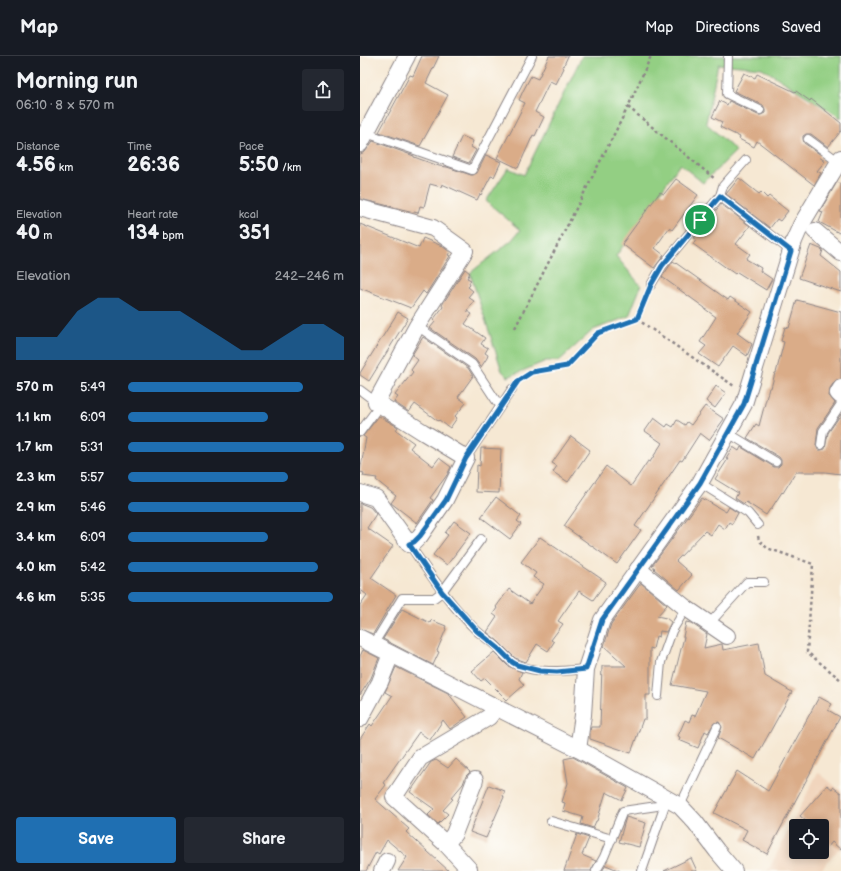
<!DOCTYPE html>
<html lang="en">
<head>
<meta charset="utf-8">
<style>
	:root { --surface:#171b24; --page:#242831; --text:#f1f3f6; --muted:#9ea1a6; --line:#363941; --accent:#1f6fb2 }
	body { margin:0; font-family:"Balsamiq Sans",sans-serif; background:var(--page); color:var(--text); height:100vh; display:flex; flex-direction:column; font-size:15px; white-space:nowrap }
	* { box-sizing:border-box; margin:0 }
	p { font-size:13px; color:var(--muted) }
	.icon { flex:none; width:22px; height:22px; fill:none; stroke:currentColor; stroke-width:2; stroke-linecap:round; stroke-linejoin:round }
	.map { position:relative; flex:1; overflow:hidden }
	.details { display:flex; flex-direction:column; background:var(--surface); width:360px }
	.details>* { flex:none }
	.buttons { position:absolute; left:429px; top:763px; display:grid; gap:8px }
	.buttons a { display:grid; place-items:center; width:40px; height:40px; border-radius:4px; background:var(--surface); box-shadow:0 2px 10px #0003; font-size:20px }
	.pin { position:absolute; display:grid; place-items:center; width:34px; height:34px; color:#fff; margin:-17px; border:2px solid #fff; border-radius:50%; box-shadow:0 1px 4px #0007 }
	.round { display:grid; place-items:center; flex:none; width:42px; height:42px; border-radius:4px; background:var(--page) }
	.head { display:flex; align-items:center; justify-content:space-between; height:68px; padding:0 16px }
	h1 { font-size:22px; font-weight:700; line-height:30px }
	.figures { display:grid; grid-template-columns:repeat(3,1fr); gap:6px; height:68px; padding:4px 16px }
	.figures div { display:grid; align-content:center }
	.figures b { font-size:20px; font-weight:700 }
	.figures small { font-size:11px; font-weight:400 }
	.figures p { font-size:11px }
	.chart { height:112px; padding:8px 16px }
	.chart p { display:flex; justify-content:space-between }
	.chart svg { width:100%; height:72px; margin-top:4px; fill:var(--accent); opacity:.7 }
	.primary-button { display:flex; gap:8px; margin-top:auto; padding:8px 16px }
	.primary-button a { flex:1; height:46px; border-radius:4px; background:var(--accent); color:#fff; font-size:16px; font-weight:700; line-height:46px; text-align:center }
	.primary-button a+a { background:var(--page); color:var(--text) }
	ul { padding:0 16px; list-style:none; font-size:13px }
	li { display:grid; grid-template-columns:64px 48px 1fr; align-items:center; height:30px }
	li i { height:10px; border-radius:5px; background:var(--accent) }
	header { display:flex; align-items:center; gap:24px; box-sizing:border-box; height:56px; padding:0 20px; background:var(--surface); border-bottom:1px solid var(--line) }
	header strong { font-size:19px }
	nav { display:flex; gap:22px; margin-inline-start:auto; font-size:14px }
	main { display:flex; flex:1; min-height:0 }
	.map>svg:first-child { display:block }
	.built { fill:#f1d5bd; fill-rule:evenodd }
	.green { fill:#93cf83; stroke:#5a785f }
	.building { fill:#daac88 }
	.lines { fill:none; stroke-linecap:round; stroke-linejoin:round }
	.service-casing { stroke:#8c8587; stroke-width:10 }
	.minor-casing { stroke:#8c8587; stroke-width:18 }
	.path { stroke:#8c8587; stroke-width:2.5; stroke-dasharray:3 3; stroke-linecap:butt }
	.service { stroke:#fff; stroke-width:8 }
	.minor { stroke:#fff; stroke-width:16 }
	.route-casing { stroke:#fff; stroke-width:8 }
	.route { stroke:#1f6fb2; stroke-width:5 }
</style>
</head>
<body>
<header>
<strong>Map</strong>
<nav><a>Map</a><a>Directions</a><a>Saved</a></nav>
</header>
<main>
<section class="details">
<div class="head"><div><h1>Morning run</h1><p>06:10 · 8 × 570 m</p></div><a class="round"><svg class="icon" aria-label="share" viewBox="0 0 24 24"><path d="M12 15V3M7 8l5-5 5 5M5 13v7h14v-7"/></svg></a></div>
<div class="figures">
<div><p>Distance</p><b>4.56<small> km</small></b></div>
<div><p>Time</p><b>26:36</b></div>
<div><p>Pace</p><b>5:50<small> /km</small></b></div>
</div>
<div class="figures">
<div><p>Elevation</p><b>40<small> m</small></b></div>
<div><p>Heart rate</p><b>134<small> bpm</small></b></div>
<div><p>kcal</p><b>351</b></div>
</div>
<div class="chart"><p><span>Elevation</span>242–246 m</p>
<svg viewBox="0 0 160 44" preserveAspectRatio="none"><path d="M0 44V30L10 30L20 30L30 14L40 6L50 6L60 14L70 14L80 14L90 22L100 30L110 38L120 38L130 30L140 22L150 22L160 30V44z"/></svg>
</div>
<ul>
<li><b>570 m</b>5:49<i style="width:81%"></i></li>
<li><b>1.1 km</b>6:09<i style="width:65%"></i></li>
<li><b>1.7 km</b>5:31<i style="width:100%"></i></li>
<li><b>2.3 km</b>5:57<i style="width:74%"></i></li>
<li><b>2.9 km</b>5:46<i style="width:84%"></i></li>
<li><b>3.4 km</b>6:09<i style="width:65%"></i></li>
<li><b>4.0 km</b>5:42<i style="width:88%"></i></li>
<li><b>4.6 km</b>5:35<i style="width:95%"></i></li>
</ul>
<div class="primary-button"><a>Save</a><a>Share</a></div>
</section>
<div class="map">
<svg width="481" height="815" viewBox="0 0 481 815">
	<rect width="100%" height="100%" fill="#fdfcf7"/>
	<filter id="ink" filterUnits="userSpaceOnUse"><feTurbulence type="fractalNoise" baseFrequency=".025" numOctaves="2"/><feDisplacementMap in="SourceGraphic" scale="8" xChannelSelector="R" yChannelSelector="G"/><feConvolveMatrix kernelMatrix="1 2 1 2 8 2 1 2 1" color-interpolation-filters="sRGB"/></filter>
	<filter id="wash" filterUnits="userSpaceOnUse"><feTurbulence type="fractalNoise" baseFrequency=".012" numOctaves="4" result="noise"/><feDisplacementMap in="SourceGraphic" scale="16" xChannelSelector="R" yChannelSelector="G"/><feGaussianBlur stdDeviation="0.9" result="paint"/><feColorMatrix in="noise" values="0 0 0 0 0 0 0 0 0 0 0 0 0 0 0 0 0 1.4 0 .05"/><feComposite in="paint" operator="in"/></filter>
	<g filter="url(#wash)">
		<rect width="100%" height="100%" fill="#f6e8d3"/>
		<path class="built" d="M458,716l23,19v55l-21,25h-54l3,-2zM436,770h26v26h-26z"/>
		<path class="green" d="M222,0h259v62l-79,-50 -44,-4 -12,59 30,28 -33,32 -23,-19 -64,92 25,30 -12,30 -36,14 -34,31h-13l-38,16 -6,-6 -32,-98 42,-33 8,-10 -34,-29 22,-33 16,7z"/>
		<g id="blocks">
			<g class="building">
				<path d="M62,0h17l-13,27 22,12 -28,51 -41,-14 31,-57 3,1z"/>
				<path d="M189,0h19l-5,11 1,1 -8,16 -6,-3 -15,31 9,5 -9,19 -2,-1 -15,33 -21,-10 28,-55 -6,-3 4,-9 8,-15 7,3z"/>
				<path d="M384,17l11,5 2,-4 38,18 1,-1 14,10 1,-2 30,24v8l-13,16 -17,-13h-5l-3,2v3l1,4 17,12 -2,2 6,4 -8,10 4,2 -7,12 -57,-44 -3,6 -15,-8 1,-2 -20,-10 2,-5 -10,-5 8,-16 7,4 2,-4 29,14h3l4,-2v-4l-2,-4 -29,-14z"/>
				<path d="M102,80l11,5 -2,6 5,3 -7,13 -17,-6z"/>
				<path d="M13,85l41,15v1l25,9 8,1 24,8h2l4,-2 9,-18 15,7 -7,15 -3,-1 -10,19 -1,-1 -3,6 -35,-16 -1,3 -11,-3 -6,23 -4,-1 -2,7 -58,-14v-45l5,-2z"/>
				<path d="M379,122l20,16 2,-2 6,6 2,-2 19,15 -8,10 -3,-2 -7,9 -44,-34z"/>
				<path d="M316,123l22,16 -26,35 -3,-2 -14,20 9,7 -10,13 -32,-24 38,-52 4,2z"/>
				<path d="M477,126l4,2v50l-22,-12 4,-10 -3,-1z"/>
				<path d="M361,148l29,22 -14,18 14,10 -4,5 15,9 -1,3 12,8 -6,11 -29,-18 -2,2 -42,-30 3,-5 -2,-1z"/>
				<path d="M0,168l59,24 4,-10 19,8 8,6 -2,3 2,1 -24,38 -3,-3 -12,17 -51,-20z"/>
				<path d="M451,189l12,5 -2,6 20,16v20l-42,-14z"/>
				<path d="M313,205l55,39 2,-3 22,15 -15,21 15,11 -5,12 -14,-10 -15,21 -19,-13 7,-8 -6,-4 16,-25 -11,-8v-1l-43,-31z"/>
				<path d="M105,213l5,4 -3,5 4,2 -2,3 1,2 -2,2 5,4 -5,6 6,4 -7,10 5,3 -7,10 20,14 -4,6 7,4 -3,5 3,2 -1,3 -6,9 -6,-8 -45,-31 5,-6 -2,-2 10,-13 -1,-2z"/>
				<path d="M437,244l44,12v67l-5,1 -6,8 -1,8 6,7 -17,25 -2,17 2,5h3l4,-1 3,-16 13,-19v60l-16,-2h-29l-13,21 -1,-1 -11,17h-1l-4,6 -20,-13 -2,2 -9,-6 3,-5 -23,-14 13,-20 -2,-1 7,-11 6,4 2,-4 33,20h4l3,-3v-4l-2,-3 -32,-19 9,-14 3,2 10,-38h2l4,-15h1l8,-31 -3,-1 4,-14 4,1z"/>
				<path d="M38,256l10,6 -39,63 -9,-6v-2z"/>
				<path d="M63,281l45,31 5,8 -15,21 8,6 -11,13 2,2 -7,10 -11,-8 -1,1 -23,-17 -6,8 -15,-10 4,-5 -3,-2 18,-23 -2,-2 7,-10 -6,-5z"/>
				<path d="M356,330l10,7 -11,15 -9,-7z"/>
				<path d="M345,350l19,13 -15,21 -9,-7 -18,28 -2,-1 -45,66 6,4 -24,34 -53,-38 42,-60 25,20 17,-25 2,1 12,-19 -17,-12 9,-13 12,9 2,-3 5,3 4,-7 8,5 2,-3 4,3z"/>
				<path d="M19,360l19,11 -2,3 18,13 -4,5 23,18 6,-8 12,9 -4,8 -17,23 3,2 -16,23 -26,-20 5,-7 -20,-16 1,-2 -14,-2 1,-3 -4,-1 6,-34 -3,-2z"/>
				<path d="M211,380l19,14 -22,32 -15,-10 4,-6 -5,-3z"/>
				<path d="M121,392l20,1 -2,44 -23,-1 1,-27 3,1z"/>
				<path d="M136,441l25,19 -4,5 4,3 -11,15 -29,-22z"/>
				<path d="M342,442l24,14 3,-5 9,6 -6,11 -3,-2 -4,7 -7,-5 -7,11 -6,-4 -29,30 16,14 -13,15 -25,-21 1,-1 -3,-2z"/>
				<path d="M0,447l10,4 6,7 -9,14 26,18 -22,32 25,17 -23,39 -13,-5v-24l7,-10 -5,-4 -2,4z"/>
				<path d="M94,465l17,12 -24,32 -14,-10 15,-20 -3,-2z"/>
				<path d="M180,481l66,45 -13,18 -14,-9 -21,30 5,3 -12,16 3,2 -6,9 -11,-7 -11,18 -11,-4 -16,-16 -12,-10 10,-15 -4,-3 4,-6 -1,-1 13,-18 21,15 14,-20 -11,-7 3,-4 -15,-11z"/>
				<path d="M281,527l26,22 -10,11 9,2 5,4 -5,10 -6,-1 -1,6 -3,-1 -3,13 -3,-1v47h-4v24h-3l-12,34 -41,-14v-8l1,-4h9l2,-61h24l-22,-20 7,-22z"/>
				<path d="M42,553l28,14 1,-3 15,6 -1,2 1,1 -9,22 2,1 -6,13 -50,-26z"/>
				<path d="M326,566l5,1 16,11 -3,14 18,-4 1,6 36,-7 6,33 27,16 -37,67 -37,-21 4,-11 -3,-5 -5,1 -6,10 -3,-2 -7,17 -19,-8 1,-3 -2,-1 7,-16 4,2 3,-7 3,1 11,-25 -34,-6 12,-48h-1z"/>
				<path d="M3,594l16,8 -8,20 -11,17v-39z"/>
				<path d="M134,596l14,14 14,6 -3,7 5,6 -17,15 -22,-22 -4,3 -9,-10z"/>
				<path d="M36,611l52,26 19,24 -17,12 -7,-9 -13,20 -11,-8 -36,51 3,2 -11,14 34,30 -3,3 43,39h-51l9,-14 -20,-17 -8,14 -3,-2 -10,19h-6v-132l10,-15 2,2 20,-30 -7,-4z"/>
				<path d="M459,641l13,7 -4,6 12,7 -73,137 -25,-14 5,-10 -33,-17 23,-42 31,20z"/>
				<path d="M213,701l55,31 -6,12 -16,-8 -9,29h-1l-3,7 -12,-4 2,-7 -20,-6 2,-8 -3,-1 6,-19 -4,-24z"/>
				<path d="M96,703l14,13 -4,4 -3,8 -12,14 2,1 -10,11 5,4 -10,10 -10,-9 6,-6 -24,-17 21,-30 5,-2 12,8z"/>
				<path d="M129,729l16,6 -2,5 1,1 -18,41 -16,-6z"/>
				<path d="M467,729l5,4 1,-2 8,6v57l-9,-8 -10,12v-28h-10l-12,-10z"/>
				<path d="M266,761l20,6 -7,24 -20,-5z"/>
				<path d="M217,778l12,4 -7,17 14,6 -5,10h-27z"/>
				<path d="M331,802l6,13h-33z"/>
				<path d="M246,809l14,6h-18z"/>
			</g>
		</g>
	</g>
	<g filter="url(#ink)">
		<use href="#blocks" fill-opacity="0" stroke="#8c8587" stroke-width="1"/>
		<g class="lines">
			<g class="service-casing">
				<g id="service">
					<path d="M368,0l-1,38 33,16"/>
					<path d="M6,77l106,37 60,-114"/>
					<path d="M448,83l30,22"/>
					<path d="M360,140l71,55"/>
					<path d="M291,229l11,-19 58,-70 3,-10 23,-26"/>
					<path d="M57,270l55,38 25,38"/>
					<path d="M0,334l16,12"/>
					<path d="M0,376l20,-27"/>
					<path d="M368,377l48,29"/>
					<path d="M461,389l2,-14 18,-27"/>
					<path d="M106,402l46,-69"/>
					<path d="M340,427l48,30 10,12"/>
					<path d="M49,488c21,30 41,61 68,87 7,6 15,11 21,17 6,6 11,14 19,17 22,9 46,6 69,4"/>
					<path d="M349,568l38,-42h17"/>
					<path d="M13,589l29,-47h32l8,-6 39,-53"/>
					<path d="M298,640l3,-34 11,-31 14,-23"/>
					<path d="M320,750l37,-79"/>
					<path d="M191,765l61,18"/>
					<path d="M236,815l8,-14 19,-46 34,-5 10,-7"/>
					<path d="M282,815l25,-72"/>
				</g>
			</g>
			<g class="minor-casing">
				<g id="minor">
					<path d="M0,88l47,-88"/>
					<path d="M0,152l73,20 32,23 -48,75 -41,76 47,30 43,26 -21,42 -25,36 -6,6 -5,2 -33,-46 -16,-5"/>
					<path d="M455,175l26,22"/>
					<path d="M481,332l-3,5 3,3"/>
					<path d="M278,513l48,39 41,28"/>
					<path d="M0,582l218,111 102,57 15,16 22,29 17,20"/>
					<path d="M0,663l20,-37 11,-28"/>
					<path d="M218,693l5,-34 3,-46 16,-49 98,-137 44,-79 50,-163 7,-16 40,-67"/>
					<path d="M86,788l8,-10 21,-54"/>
					<path d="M22,815l5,-10"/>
					<path d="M108,815l1,-2 -23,-25 -52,-47 26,-39 69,-41 7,-9"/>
				</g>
			</g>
			<g class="path">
				<path d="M268,51l87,72"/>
				<path d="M277,263l97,67"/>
				<path d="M155,272l113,-221 23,-51"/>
				<path d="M158,325l14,-9 35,-6 31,-33 39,-14 10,-24"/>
				<path d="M398,480l1,4 8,8 46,16 -6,88 34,28"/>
			</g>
			<use href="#service" class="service"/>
			<use href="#minor" class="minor"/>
		</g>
	</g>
	<g class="lines" filter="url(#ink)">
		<g class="route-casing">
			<path id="route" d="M360,140l71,55 -47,153 -44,79 -98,137 -16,49 -29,3 -17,-1 -23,-6 -5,-3 -14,-14 -21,-17 -35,-39 -33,-48 5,-2 6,-6 26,-36 20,-42 52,-77 14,-9 35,-6 31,-33 39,-14 14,-34 11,-19z"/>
		</g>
		<use href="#route" class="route"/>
	</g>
</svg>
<div class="buttons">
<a><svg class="icon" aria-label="locate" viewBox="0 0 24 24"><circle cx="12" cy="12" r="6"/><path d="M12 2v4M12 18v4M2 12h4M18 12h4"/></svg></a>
</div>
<div class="pin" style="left:340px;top:164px;background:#1e9e55"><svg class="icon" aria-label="arrive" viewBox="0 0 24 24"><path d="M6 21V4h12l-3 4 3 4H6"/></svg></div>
</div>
</main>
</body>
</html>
